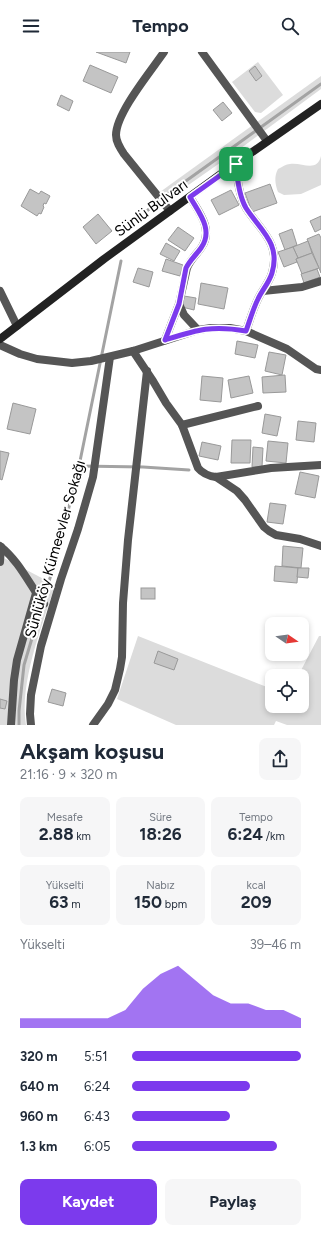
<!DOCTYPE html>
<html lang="tr">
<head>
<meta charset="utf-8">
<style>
	:root { --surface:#fff; --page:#f6f6f7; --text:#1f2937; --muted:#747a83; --accent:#7c3aed }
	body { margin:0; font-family:Figtree,sans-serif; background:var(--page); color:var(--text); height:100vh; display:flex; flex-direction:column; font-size:15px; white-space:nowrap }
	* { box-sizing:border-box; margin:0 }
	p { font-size:13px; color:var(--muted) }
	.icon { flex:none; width:22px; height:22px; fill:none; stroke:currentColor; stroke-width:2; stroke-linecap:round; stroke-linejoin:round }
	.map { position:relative; height:673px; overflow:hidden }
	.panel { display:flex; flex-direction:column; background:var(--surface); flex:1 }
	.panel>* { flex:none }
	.needle { width:26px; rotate:103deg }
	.controls { position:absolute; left:265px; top:565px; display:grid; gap:8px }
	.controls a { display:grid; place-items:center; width:44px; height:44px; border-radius:8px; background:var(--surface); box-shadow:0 2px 6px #0003; font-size:20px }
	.pin { position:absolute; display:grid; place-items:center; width:34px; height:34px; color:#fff; margin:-17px; border-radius:8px; box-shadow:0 2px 6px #0006 }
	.round { display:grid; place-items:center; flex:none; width:42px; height:42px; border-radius:8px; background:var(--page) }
	.summary { display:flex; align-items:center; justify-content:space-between; height:68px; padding:0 20px }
	h1 { font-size:22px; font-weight:700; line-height:30px }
	.stats { display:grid; grid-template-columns:repeat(3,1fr); gap:6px; height:68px; padding:4px 20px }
	.stats div { display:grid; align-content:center; border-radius:8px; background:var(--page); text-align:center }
	.stats b { font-size:17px; font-weight:700 }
	.stats small { font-size:11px; font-weight:400 }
	.stats p { font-size:11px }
	.chart { height:112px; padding:8px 20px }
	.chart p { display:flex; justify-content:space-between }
	.chart svg { width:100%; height:72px; margin-top:4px; fill:var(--accent); opacity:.7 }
	.button { display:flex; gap:8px; margin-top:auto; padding:8px 20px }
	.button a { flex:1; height:46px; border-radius:8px; background:var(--accent); color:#fff; font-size:16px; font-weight:700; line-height:46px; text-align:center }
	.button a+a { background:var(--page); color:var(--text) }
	ul { padding:0 20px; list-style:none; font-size:13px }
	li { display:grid; grid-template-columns:64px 48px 1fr; align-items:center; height:30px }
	li i { height:10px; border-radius:5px; background:var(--accent) }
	header { display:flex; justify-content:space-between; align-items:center; height:52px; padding:0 20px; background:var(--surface); font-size:18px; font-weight:700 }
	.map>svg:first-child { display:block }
	.green { fill:#dcdcdc }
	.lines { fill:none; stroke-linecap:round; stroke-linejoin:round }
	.stream { stroke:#a3a3a3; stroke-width:3 }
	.building { fill:#c4c4c4; stroke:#999 }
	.minor { stroke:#555; stroke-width:8 }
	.secondary { stroke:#222; stroke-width:8 }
	.route-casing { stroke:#fff; stroke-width:8 }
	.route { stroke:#7c3aed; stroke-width:5 }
	.labels { text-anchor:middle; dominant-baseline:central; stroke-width:4; stroke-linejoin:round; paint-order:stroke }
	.street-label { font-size:15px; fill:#000; stroke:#fff }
</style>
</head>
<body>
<header><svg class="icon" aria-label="menu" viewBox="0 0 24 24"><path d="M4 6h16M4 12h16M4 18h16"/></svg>Tempo<svg class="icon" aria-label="search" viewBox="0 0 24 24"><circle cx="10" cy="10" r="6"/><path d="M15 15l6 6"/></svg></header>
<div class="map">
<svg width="321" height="673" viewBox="0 0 321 673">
	<rect width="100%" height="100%" fill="#fff"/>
	<g class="green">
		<path d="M258,10l25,33 -22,18 -6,-1 -23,-30z"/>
		<path d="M321,24v13l-84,62 -70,49 -7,-8z"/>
		<path d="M321,104v29l-20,9 -17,1 -6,-3c-3,-8 -4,-16 0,-23 4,-2 8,-5 12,-5 12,-2 27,9 31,-8z"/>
		<path d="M0,504l55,29c-13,42 -36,97 -29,140h-26z"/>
		<path d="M138,584l134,53v17h30v-30h-4l21,-40h2v89h-34l-11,-4 -2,4h-98l-59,-26z"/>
	</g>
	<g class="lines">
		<g class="stream">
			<path d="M131,174l6,-7 28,-23 156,-112"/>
			<path d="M79,414l64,1 46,3"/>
			<path d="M19,673v-14l5,-46 35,-117 20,-82 42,-205"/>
		</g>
	</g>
	<g class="building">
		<path d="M96,0h34l-4,11z"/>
		<path d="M90,13l28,12 -7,16 -28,-12z"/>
		<path d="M255,14l7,10 -6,5 -7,-10z"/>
		<path d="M61,43l12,6 -4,10 -12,-6z"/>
		<path d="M223,50l9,11 -10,8 -9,-11z"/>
		<path d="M270,132l7,19 -25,9 -7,-19z"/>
		<path d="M30,137l9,5 2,-3 9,5 -4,8 -2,-1 -1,3 1,1 -3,7 -2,-1 -2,3 -16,-10z"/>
		<path d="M231,138l8,15 -20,10 -8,-15z"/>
		<path d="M98,162l14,17 -16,13 -13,-17z"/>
		<path d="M321,164v13l-6,3 -5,-11z"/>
		<path d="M178,175l16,11 -9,13 -17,-11z"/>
		<path d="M292,177l5,16 -12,5 -6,-16z"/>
		<path d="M319,182l2,4v35l-14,-34z"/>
		<path d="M308,189l4,12 -14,5 -5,-11z"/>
		<path d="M166,191l14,8 -6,10 -14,-7z"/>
		<path d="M293,195l5,11 -2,1 1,3 -13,5 -6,-15z"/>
		<path d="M312,201l7,15 -17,6 -6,-15z"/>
		<path d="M166,207l17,6 -3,11 -18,-5z"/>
		<path d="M138,216l15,4 -4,15 -16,-5z"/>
		<path d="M317,217l3,8 -16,6 -3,-9z"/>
		<path d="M201,231l27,5 -4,21 -26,-5z"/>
		<path d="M184,244l12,2 -2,12 -12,-3z"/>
		<path d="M237,289l21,4 -3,13 -20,-4z"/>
		<path d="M269,300l17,3 -4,20 -17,-4z"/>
		<path d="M285,323l1,17 -23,1 -1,-16z"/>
		<path d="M202,324l21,2 -2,24 -21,-2z"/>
		<path d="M249,324l4,17 -22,5 -3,-18z"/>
		<path d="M13,351l23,6 -6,25 -23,-5z"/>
		<path d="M265,362l16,3 -4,19 -15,-3z"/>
		<path d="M298,369l18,2 -2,19 -18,-2z"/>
		<path d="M232,388h19l-1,23h-19z"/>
		<path d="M268,389l20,2 -2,20 -20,-2z"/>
		<path d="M202,390l19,4 -3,14 -19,-4z"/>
		<path d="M253,395l10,1 -1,19h-10z"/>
		<path d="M0,399l9,2 -7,27 -2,-1z"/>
		<path d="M300,420l19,4 -4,22 -20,-4z"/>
		<path d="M270,451l16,2 -3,19 -16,-2z"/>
		<path d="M283,494l20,2 -2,20 -19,-2z"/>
		<path d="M275,514l23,2 -1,15 -23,-2z"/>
		<path d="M298,516h11l-1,10 -11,-1z"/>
		<rect x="141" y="536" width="14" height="11"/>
		<path d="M158,599l20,8 -4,11 -20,-7z"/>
		<path d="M52,637l14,4 -3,13 -15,-4z"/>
		<path d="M0,647l7,2 -2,8 -5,-1z"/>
	</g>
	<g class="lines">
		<g class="minor">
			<path d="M164,0c-13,19 -48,61 -48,83 0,7 4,13 8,19l46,57"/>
			<path d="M202,0l65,89"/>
			<path d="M236,112c1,14 3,32 10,44 14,22 35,35 26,65 -3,10 -10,17 -14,26 -5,10 -8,21 -12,32"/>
			<path d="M190,145c9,15 24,33 11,51 -5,7 -11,12 -14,20l-8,36 5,11 14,15"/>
			<path d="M0,239l17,35"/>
			<path d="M263,239l39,-4 19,-6"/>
			<path d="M165,288l14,-36"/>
			<path d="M0,293l20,9 17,5 35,4 19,-2 42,-10 65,-21 13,-2h19l16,3 41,18 29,20 5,1"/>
			<path d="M133,299l20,30 13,22 16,22 16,43c5,6 10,8 18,9l55,-9 50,-3"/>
			<path d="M182,373l76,-19"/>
			<path d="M216,425l21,14 8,9 19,27 5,4 7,4 24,4 21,7"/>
			<path d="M0,494c20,16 29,38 44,58"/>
			<path d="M0,510l1,-15"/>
			<path d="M11,673l3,-45 3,-20 19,-67"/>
			<path d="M31,673l-1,-11 1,-19 10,-49 20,-67 17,-50 15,-52 17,-120"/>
			<path d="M93,673l15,-21 7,-14 5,-21 2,-12 1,-54 5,-63 19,-169"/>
		</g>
		<path class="secondary" d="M0,287l104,-80 114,-83 103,-72"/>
	</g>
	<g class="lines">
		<g class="route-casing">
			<path id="route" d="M236,112c1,14 3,32 10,44 14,22 35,35 26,65 -3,10 -10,17 -14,26 -5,10 -8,21 -12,32 -35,-6 -49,-1 -81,9l14,-36 7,-36c4,-8 10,-13 15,-20 13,-18 -2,-35 -11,-51z"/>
		</g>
		<use href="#route" class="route"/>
	</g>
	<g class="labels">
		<g class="street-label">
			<text transform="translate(151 156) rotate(-36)">Sünlü Bulvarı</text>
			<text transform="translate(55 497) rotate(-74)">Sünlüköy Kümeevler Sokağı</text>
		</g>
	</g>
</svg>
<div class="controls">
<a><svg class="needle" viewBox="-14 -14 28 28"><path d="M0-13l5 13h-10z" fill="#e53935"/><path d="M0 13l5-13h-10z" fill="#747a83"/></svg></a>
<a><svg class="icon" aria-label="locate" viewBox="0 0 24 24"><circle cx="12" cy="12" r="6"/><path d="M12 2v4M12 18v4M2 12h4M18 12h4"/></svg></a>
</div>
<div class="pin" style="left:236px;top:112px;background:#1e9e55"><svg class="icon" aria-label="arrive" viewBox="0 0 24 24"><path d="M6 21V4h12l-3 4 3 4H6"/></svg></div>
</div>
<section class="panel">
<div class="summary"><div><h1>Akşam koşusu</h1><p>21:16 · 9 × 320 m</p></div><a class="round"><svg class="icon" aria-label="share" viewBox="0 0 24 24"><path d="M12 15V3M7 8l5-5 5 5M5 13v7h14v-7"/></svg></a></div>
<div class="stats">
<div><p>Mesafe</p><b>2.88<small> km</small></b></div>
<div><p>Süre</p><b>18:26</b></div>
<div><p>Tempo</p><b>6:24<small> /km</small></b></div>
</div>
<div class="stats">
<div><p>Yükselti</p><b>63<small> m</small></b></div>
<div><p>Nabız</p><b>150<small> bpm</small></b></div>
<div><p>kcal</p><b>209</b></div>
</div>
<div class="chart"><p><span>Yükselti</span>39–46 m</p>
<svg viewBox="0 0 160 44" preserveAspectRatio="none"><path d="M0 44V38L10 38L20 38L30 38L40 38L50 38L60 33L70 20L80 11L90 6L100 15L110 24L120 29L130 29L140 33L150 33L160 38V44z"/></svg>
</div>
<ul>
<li><b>320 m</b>5:51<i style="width:100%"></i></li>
<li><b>640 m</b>6:24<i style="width:70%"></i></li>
<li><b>960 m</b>6:43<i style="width:58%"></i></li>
<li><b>1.3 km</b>6:05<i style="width:86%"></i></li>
</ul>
<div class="button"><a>Kaydet</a><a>Paylaş</a></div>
</section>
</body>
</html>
